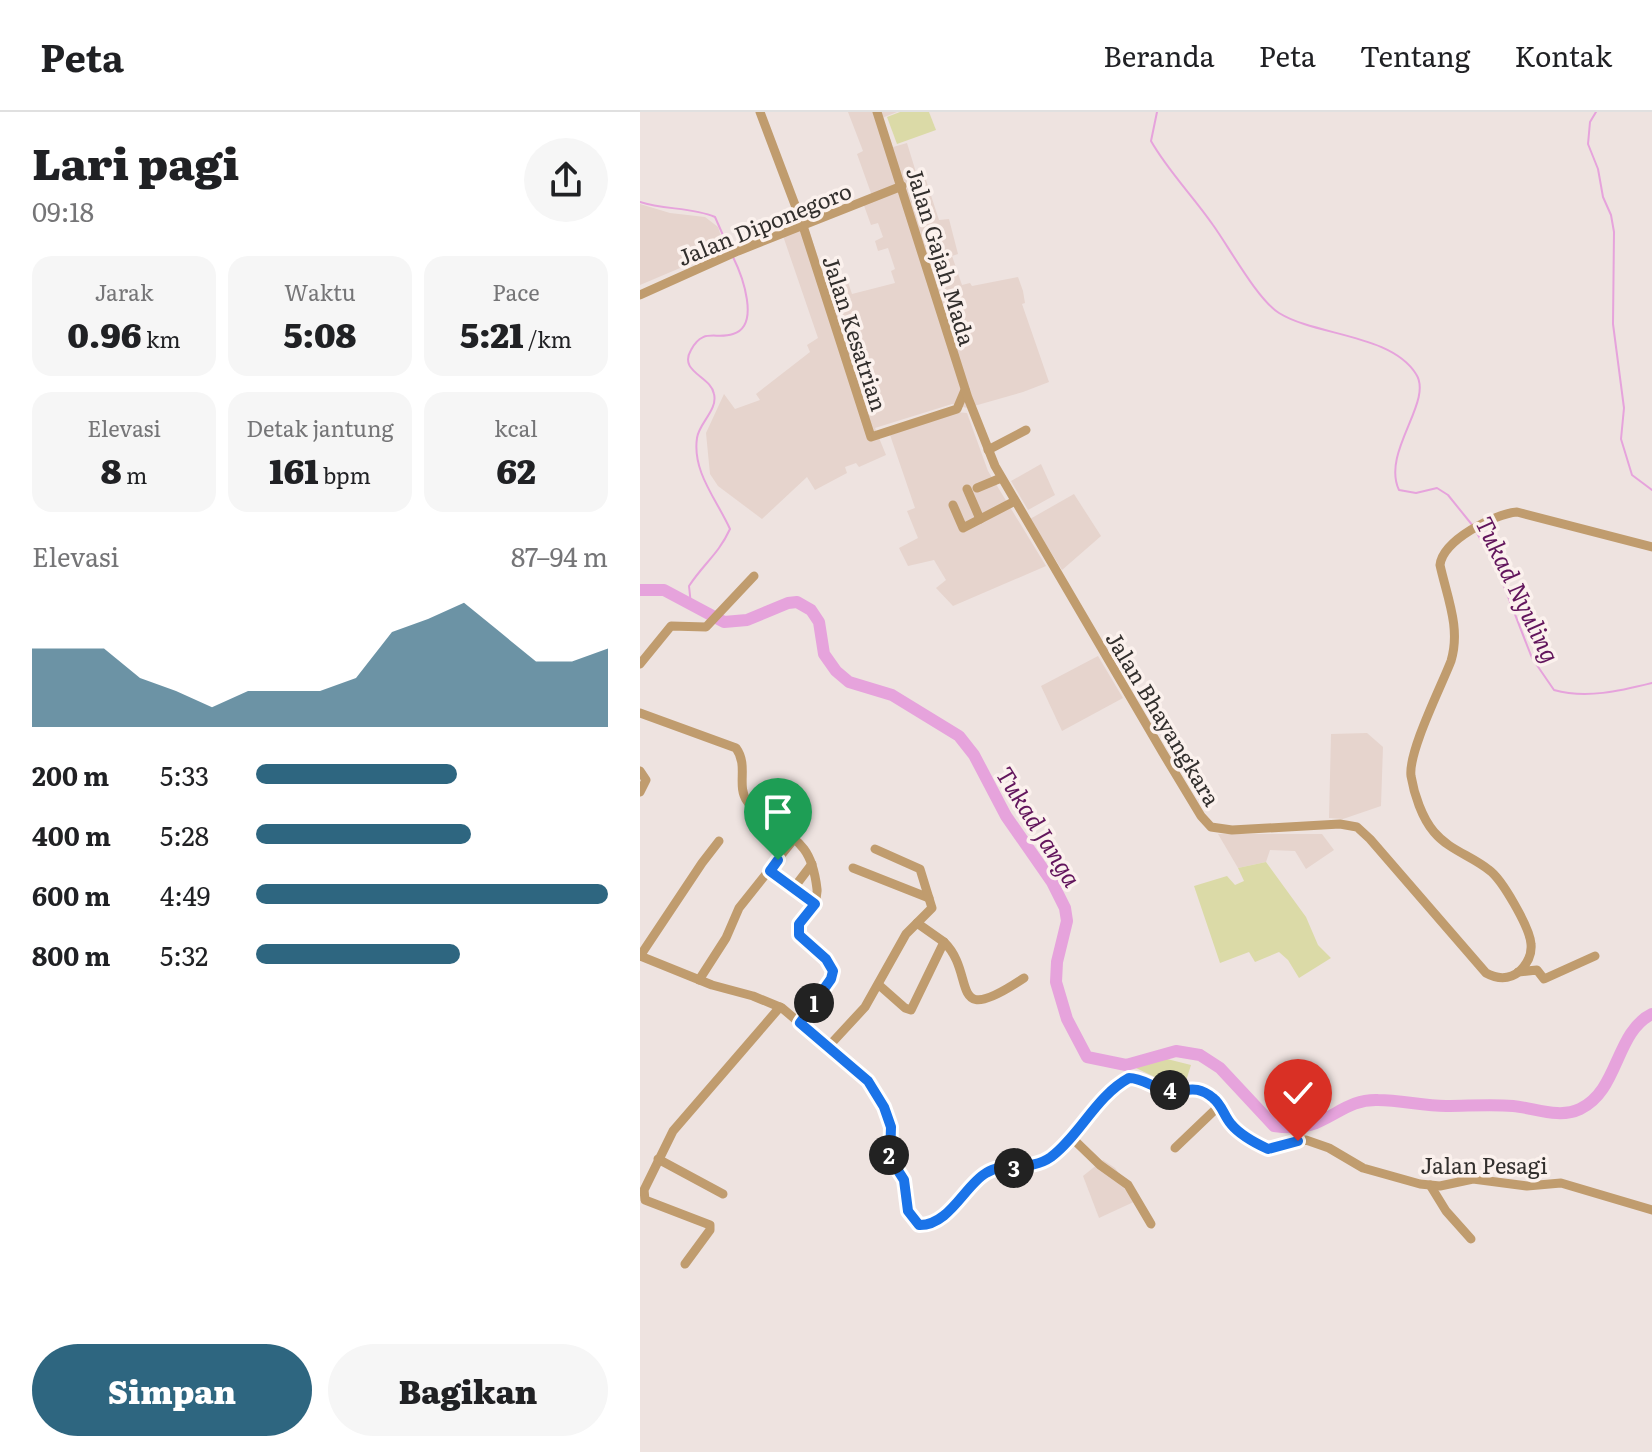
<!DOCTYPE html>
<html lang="id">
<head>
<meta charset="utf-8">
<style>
	:root { --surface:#fff; --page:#f6f6f6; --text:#202124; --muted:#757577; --line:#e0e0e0; --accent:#2e6680 }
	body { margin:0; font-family:Literata,serif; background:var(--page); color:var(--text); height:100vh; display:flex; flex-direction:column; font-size:30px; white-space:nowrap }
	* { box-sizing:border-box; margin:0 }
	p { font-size:26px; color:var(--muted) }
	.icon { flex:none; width:44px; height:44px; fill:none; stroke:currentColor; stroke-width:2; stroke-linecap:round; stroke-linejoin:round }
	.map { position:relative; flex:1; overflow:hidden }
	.sheet { display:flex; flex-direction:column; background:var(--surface); width:640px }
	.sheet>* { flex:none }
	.pin { position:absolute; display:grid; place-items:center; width:68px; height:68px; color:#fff; margin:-82px -34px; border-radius:50% 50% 50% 0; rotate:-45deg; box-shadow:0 0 8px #0007 }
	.pin .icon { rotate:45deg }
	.km { position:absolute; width:40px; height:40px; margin:-20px; border-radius:50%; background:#222; color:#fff; font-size:22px; line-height:40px; text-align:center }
	.round { display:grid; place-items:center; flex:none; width:84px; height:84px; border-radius:42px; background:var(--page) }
	.summary { display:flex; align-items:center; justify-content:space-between; height:136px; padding:0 32px }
	h1 { font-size:44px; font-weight:800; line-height:60px }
	.figures { display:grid; grid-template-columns:repeat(3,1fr); gap:12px; height:136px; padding:8px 32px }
	.figures div { display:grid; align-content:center; border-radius:20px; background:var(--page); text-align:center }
	.figures b { font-size:34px; font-weight:800 }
	.figures small { font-size:22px; font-weight:400 }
	.figures p { font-size:22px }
	.chart { height:224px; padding:16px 32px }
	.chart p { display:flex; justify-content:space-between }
	.chart svg { width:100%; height:144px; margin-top:8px; fill:var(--accent); opacity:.7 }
	.action { display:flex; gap:16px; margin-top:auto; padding:16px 32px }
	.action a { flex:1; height:92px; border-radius:48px; background:var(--accent); color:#fff; font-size:32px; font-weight:800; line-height:92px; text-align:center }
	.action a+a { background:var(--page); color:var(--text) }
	ul { padding:0 32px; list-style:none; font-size:26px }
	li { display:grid; grid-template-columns:128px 96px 1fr; align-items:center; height:60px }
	li i { height:20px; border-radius:10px; background:var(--accent) }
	header { display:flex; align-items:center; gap:48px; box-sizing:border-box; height:112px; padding:0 40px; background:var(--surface); border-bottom:2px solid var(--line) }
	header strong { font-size:38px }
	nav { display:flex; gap:44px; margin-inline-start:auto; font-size:28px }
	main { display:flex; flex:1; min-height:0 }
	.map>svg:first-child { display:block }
	.built { fill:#e6d4cd }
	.green { fill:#dbdaa7 }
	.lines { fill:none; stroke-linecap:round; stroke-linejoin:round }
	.stream { stroke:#e6a3dc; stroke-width:2 }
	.river { stroke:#e6a3dc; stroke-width:12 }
	.minor { stroke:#c09c6e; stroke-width:9 }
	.route-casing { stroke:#fff; stroke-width:16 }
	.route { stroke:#1a73e8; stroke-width:10 }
	.labels { text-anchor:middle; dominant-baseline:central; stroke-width:7; stroke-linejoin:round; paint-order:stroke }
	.street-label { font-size:22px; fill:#322f2d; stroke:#fbf1ed }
	.water-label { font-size:24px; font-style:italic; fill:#62155c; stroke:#fbf1ed }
</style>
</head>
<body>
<header>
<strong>Peta</strong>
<nav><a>Beranda</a><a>Peta</a><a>Tentang</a><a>Kontak</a></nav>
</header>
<main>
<section class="sheet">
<div class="summary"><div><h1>Lari pagi</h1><p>09:18</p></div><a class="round"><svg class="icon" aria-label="share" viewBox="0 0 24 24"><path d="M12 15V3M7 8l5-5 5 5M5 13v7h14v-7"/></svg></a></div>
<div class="figures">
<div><p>Jarak</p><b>0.96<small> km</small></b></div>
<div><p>Waktu</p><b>5:08</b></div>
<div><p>Pace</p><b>5:21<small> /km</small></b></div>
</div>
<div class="figures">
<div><p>Elevasi</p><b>8<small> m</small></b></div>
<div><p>Detak jantung</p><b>161<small> bpm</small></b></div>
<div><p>kcal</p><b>62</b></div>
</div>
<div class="chart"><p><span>Elevasi</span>87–94 m</p>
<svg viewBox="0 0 160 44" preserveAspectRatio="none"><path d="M0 44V20L10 20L20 20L30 29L40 33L50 38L60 33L70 33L80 33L90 29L100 15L110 11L120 6L130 15L140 24L150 24L160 20V44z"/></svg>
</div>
<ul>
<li><b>200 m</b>5:33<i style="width:57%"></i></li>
<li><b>400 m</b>5:28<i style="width:61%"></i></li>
<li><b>600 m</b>4:49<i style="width:100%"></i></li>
<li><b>800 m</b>5:32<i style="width:58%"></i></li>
</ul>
<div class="action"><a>Simpan</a><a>Bagikan</a></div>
</section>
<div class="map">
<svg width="1012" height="1340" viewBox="0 0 1012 1340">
	<rect width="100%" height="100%" fill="#eee3e0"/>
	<g class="built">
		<path d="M208,0h49l-15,6 11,29 14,-4 11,36 7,-2 14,43 10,-1 9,35 -6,2 10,29 8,-2 2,3 46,-9 5,14 2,12 -3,1 27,78 -26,10 -56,16 -15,-4 -77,24 11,27 -27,12 -3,-4 -11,4 2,6 -32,17 -8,-13 -45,42 -44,-33 -8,-12 -4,-41 18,-39 11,15 25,-9 -4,-6 54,-42 -3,-7 11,-7 -37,-108 25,-9 21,64 20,-6 5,15 43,-11 -4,-12 4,-2 -7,-21 -10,3 -3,-10 8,-4 -5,-14 -7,2 -9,-25 10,-4 -15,-42 6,-3z"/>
		<path d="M0,92l30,9 35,4 13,10 7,22 -85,36z"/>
		<path d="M316,300l11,1 21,58 58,95 -93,40 -17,-18 10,-8 -12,-20 -26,6 -9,-18 19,-10 -11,-27 8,-3 -25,-73z"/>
		<path d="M401,352l14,31 -27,15 -17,-29z"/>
		<path d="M434,382l27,42 -39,34 -32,-51z"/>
		<path d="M458,544l25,42 -61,33 -21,-45z"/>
		<path d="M727,621l16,14 -2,59 -38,13 -14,-1 2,-84z"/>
		<path d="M578,722h104l12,16 -28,19 -11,-18 -25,-1 -4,12 -28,6z"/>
		<path d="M463,1048l12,8 23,32 -39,18 -16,-42z"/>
	</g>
	<g class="green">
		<path d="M260,0h29l7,18 -39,14 -10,-27z"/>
		<path d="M626,750l40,55 12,28 13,13 -32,20 -11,-18 -9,-8 -24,10 -6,-10 -29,11 -26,-77 33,-10 8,9 9,-4 -6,-13z"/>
		<path d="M519,945l32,8 -5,16h-23l-27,-13 7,-6z"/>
	</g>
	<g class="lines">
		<g class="stream">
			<path d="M517,0l-6,29c17,30 42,55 62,84 16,22 44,74 66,88 37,23 112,21 137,61 18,27 -35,78 -17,116l17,3 21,-5 11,7 25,31"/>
			<path d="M956,0l-6,10 -2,22 10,25 5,28 8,18 3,17 -1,92 11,84 -3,31 11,36 20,15"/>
			<path d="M0,90c24,8 52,5 75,15l15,34"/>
			<path d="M836,419l24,45 32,82 22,32c32,9 66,1 98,-7"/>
			<path d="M51,493l-2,-19c15,-23 29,-31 41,-57 -13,-29 -38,-57 -33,-91 2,-15 21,-28 17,-44 -3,-18 -36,-22 -23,-44 12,-23 25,-10 42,-16 28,-8 9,-59 0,-77"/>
		</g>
		<path class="river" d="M0,478h24l60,32 23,-2 41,-17 9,-1 14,8 8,12 5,32 12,17 13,11 43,13 67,41 15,19 32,61 46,66 13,26 2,13 -10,41 -1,20 11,37 20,38 39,8 50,-14 24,4 20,13 54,58c14,2 28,2 42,-3 22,-9 36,-24 62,-23 23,0 45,6 68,6 22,0 45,-2 67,0 22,2 46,13 67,3 39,-18 35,-77 72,-95"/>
		<g class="minor">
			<path d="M120,0l43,114 68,211 86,-28 8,-19"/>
			<path d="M237,0l91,286 27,68 168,287 38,63 10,11 21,3 108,-6 17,3 13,12 116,134c11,6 23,7 34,-2 7,-7 12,-17 11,-27 -1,-16 -29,-65 -42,-74 -17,-14 -40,-20 -55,-38 -12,-14 -20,-38 -23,-56 -3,-24 30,-89 40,-115 10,-33 -4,-64 -11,-96 3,-25 54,-51 77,-53l135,35"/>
			<path d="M0,183l98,-44 164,-65"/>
			<path d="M348,338l38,-20"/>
			<path d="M337,376l24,-10"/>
			<path d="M327,377l13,30"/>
			<path d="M313,393l10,23 52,-27"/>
			<path d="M0,552l31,-38 35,1 48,-51"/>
			<path d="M0,601l96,35c13,18 0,37 11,53 4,7 12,12 18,17 33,23 47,28 52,71 2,19 -23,31 -19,44 5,17 32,19 35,42l-33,48"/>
			<path d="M0,659l6,9 -6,12"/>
			<path d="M172,752l-19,25 22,15"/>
			<path d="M213,756l76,30"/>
			<path d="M130,759l23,18"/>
			<path d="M277,811l27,19"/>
			<path d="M0,844l72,29 41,11 29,12 86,73 21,35 3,17 -2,25 14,22 4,31 11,14c31,1 46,-41 67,-52 16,-9 38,-3 55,-10 22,-10 55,-56 74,-75 20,-18 24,-6 45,1 13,4 26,-4 38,0 19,6 22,22 33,36 9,11 24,18 37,24l38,-9 23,8 34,20 57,16 20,2 33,-7 54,7 34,-3 91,27"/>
			<path d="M0,844l62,-93 17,-22"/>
			<path d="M878,860l19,-2 7,9 51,-23"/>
			<path d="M59,868l27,-42 13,-30 55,-69"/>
			<path d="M239,873l26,23 6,2 33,-68c34,33 1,89 80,36"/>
			<path d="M188,935l37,-40 41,-73 26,-26 -12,-39 -45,-20"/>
			<path d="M431,1025l29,28 28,20 23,39"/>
			<path d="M535,1036l45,-43"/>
			<path d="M18,1047l65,35"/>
			<path d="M790,1073l16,26 25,28"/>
			<path d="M45,1152l25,-34v-5l-65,-25 -1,-10 29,-59 107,-124"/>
		</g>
	</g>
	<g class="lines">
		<g class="route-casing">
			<path id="route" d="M138,748l-8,11 45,33 -16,20v11l27,24 7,12 -2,8 -31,44 68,58 16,26 7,20 -1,31 14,22 4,31 11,14c30,1 46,-40 67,-52 19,-12 44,-1 65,-16 29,-22 45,-61 78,-79 13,0 23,9 36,12 20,4 29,-8 48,8 9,7 11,18 18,26 9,11 24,19 37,25l30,-8"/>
		</g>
		<use href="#route" class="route"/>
	</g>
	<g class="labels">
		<g class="street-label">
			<text transform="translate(124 111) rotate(-22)">Jalan Diponegoro</text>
			<text transform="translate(302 144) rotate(73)">Jalan Gajah Mada</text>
			<text transform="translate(216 221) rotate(72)">Jalan Kesatrian</text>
			<text transform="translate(524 606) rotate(59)">Jalan Bhayangkara</text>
			<text x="844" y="1052">Jalan Pesagi</text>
		</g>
		<g class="water-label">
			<text transform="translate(879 477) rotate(64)">Tukad Nyuling</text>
			<text transform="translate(400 714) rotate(58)">Tukad Janga</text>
		</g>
	</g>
</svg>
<div class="pin" style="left:138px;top:748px;background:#1e9e55"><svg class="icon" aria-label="arrive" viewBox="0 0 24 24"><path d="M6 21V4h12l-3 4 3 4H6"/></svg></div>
<div class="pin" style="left:658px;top:1029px;background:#d93025"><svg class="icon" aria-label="check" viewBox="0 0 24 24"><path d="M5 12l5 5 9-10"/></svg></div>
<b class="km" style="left:174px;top:891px">1</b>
<b class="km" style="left:249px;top:1043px">2</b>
<b class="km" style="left:374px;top:1056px">3</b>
<b class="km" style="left:530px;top:978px">4</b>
</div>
</main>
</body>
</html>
